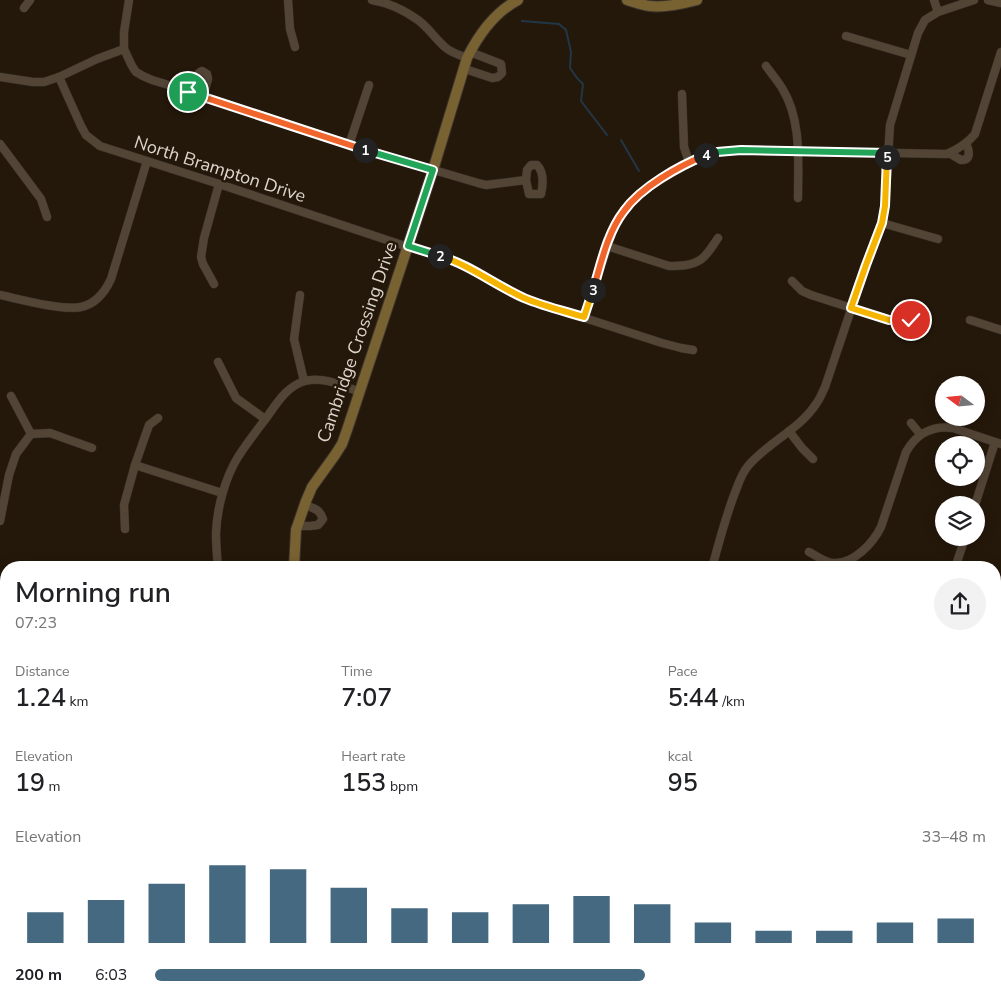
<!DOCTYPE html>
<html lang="en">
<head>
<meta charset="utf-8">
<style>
	:root { --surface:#fff; --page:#f2f2f2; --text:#202124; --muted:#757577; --accent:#466982 }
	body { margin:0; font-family:"Nunito Sans",sans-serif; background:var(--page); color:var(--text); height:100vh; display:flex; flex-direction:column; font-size:19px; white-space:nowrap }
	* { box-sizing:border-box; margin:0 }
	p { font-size:16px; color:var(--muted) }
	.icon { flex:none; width:28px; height:28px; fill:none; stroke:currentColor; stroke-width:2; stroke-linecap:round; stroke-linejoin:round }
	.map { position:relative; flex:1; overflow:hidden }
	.panel { position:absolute; left:0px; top:561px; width:1001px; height:444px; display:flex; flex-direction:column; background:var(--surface); border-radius:20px 20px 0 0; box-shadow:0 2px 12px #0003 }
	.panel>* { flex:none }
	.needle { width:32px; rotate:286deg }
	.fabs { position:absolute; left:935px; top:376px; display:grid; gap:10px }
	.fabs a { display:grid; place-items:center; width:50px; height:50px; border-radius:50%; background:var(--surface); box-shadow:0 2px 12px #0003; font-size:25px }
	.pin { position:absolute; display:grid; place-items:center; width:42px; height:42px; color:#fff; margin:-21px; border:2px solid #fff; border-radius:50%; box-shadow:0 1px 5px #0007 }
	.km { position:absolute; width:25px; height:25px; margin:-12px; border-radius:50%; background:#222; color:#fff; font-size:14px; line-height:25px; text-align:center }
	.round { display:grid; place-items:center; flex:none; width:52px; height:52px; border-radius:26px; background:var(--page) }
	.head { display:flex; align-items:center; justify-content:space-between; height:85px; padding:0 15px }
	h1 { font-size:28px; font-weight:600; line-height:38px }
	.metrics { display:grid; grid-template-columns:repeat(3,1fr); gap:8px; height:85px; padding:5px 15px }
	.metrics div { display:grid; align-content:center }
	.metrics b { font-size:25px; font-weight:600 }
	.metrics small { font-size:14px; font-weight:400 }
	.metrics p { font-size:14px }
	.chart { height:140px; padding:10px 15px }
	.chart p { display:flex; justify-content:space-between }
	.chart svg { width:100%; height:90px; margin-top:5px; stroke:var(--accent); stroke-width:6 }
	ul { padding:0 15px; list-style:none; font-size:16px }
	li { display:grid; grid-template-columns:80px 60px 1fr; align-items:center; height:38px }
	li i { height:12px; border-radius:6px; background:var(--accent) }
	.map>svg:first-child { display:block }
	.water { fill:#213748 }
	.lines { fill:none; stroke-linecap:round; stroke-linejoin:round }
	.stream { stroke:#213748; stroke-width:2 }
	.street-casing { stroke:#3b322d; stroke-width:9 }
	.secondary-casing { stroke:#3b322d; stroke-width:12 }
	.street { stroke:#534536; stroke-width:8 }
	.secondary { stroke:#796232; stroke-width:10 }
	.split-1-casing { stroke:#fff; stroke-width:10 }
	.split-2-casing { stroke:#fff; stroke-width:10 }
	.split-3-casing { stroke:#fff; stroke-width:10 }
	.split-4-casing { stroke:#fff; stroke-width:10 }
	.split-5-casing { stroke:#fff; stroke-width:10 }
	.split-6-casing { stroke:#fff; stroke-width:10 }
	.split-1 { stroke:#f0652b; stroke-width:6 }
	.split-2 { stroke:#22a559; stroke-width:6 }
	.split-3 { stroke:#f5b400; stroke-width:6 }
	.split-4 { stroke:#f0652b; stroke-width:6 }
	.split-5 { stroke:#22a559; stroke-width:6 }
	.split-6 { stroke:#f5b400; stroke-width:6 }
	.labels { text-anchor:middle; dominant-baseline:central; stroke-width:5; stroke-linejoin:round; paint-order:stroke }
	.street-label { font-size:18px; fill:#ddd5cc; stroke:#24180a }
</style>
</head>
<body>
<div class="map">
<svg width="1001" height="1004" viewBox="0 0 1001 1004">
	<rect width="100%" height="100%" fill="#24180a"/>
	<path class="water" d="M1001,685v108l-2,2 -4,-1v-108z"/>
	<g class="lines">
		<g class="stream">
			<path d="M522,21l37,3 7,6 5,22 -1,16 7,10 6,6 -2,17 26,34"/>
			<path d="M621,140l18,31"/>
		</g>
		<g class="street-casing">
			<g id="street">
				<path d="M129,0l-5,32v17l8,17 4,6 7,4 9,4 30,9 167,56 129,38 8,2 40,-5 1,-10 4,-5h6c7,7 6,20 4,29h-12l-3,-14"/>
				<path d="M288,0l2,29 5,18"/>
				<path d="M372,0c18,3 32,10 46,20 11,8 18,20 28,28 6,5 14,7 21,10"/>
				<path d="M934,0l4,12"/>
				<path d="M988,0l13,3"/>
				<path d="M24,8l6,-8"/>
				<path d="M846,36l65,19"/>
				<path d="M766,66c5,7 11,14 16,22 20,32 16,74 16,110"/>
				<path d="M465,69l27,9 6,-1 4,-4 -1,-9 -31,-12"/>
				<path d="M0,77l33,5h11l15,-5 38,-18 27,-10"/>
				<path d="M59,77l22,49 5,9 14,11 119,38 189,63 41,12 22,9 31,19 24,12 136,44 19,5 12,2"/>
				<path d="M188,92c4,-7 7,-18 14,-21l5,3 1,5 -5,18"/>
				<path d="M682,94l2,53 5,15"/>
				<path d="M0,144l41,55 6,18"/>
				<path d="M349,145l20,-60"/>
				<path d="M949,153l12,7c11,0 8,-10 5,-17"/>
				<path d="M882,223l56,16"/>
				<path d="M607,246l62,20c10,0 22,0 31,-6 7,-4 13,-15 18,-22"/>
				<path d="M792,281l10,10 9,4 78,25h22"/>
				<path d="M214,284l-11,-20 -2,-7 3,-19 15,-54"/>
				<path d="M0,295c19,4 63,16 81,12 14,-3 24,-15 30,-28l36,-118"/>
				<path d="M300,295l-6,44 10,42"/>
				<path d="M584,317l30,-90 10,-16 11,-13 14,-11 40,-25 28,-10 24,-2 206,4c11,-5 20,-10 28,-20l26,-82"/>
				<path d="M970,320l31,10"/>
				<path d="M218,362l18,36 29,21"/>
				<path d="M11,396l20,38"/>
				<path d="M911,423l9,11"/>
				<path d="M789,431l13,17 11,11"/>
				<path d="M31,434l19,-1 42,15"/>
				<path d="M135,465l87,28"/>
				<path d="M975,505l20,-63"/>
				<path d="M0,521l9,-46 7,-21 15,-20"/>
				<path d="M298,526h12l8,-1 5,-6c-3,-10 -10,-11 -18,-14"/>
				<path d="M125,529l-1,-24 11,-40 14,-40 9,-7"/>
				<path d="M809,552c8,4 16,11 25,11 20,1 39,-20 47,-36l25,-75c10,-18 26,-27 47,-24l48,16"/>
				<path d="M218,568c-1,-12 -2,-23 -2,-35 1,-25 9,-55 22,-76 9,-14 19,-27 29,-40 10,-14 20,-31 38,-36 18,-5 38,5 55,11"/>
				<path d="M712,568c7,-26 14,-53 24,-78 3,-8 6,-17 12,-24 19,-23 52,-37 68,-62 4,-5 6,-11 9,-17l41,-122 16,-42 3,-17 5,-81 28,-92 7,-13 13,-8 36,-12"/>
				<path d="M955,568l10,-30"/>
				<path d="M995,639l6,2"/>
				<path d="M995,844l6,2"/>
				<path d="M0,898l6,-20"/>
				<path d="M995,910l6,-8"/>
				<path d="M238,999l7,5"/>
				<path d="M493,999l2,5"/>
				<path d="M61,1004l2,-5"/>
				<path d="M197,1004l1,-5"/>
				<path d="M581,1004l2,-5"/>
				<path d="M673,1004l1,-5"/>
				<path d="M766,1004l1,-5"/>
				<path d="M867,1004l2,-5"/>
				<path d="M957,1004l3,-5"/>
			</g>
		</g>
		<g class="secondary-casing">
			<g id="secondary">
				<path d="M627,0c7,2 15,5 23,6 15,2 32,-2 47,-6"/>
				<path d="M294,568l2,-38 10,-29 6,-14 23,-32 7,-11 5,-14 86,-260 34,-112c11,-22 28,-46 51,-58"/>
				<path d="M0,845l6,1"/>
				<path d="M370,999l15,5"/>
			</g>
		</g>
		<use href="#street" class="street"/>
		<use href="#secondary" class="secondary"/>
	</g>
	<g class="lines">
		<g class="split-1-casing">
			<path id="split-1" d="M188,92l177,58"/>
		</g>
		<g class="split-2-casing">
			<path id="split-2" d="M365,150l68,20 -25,76 32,10"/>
		</g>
		<g class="split-3-casing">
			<path id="split-3" d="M440,256c30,9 55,29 84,42 19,8 40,13 60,19l9,-27"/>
		</g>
		<g class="split-4-casing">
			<path id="split-4" d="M593,290c8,-26 14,-57 31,-79 17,-24 55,-45 82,-56"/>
		</g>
		<g class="split-5-casing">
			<path id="split-5" d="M706,155l11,-3 24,-2 147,3 -1,4"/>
		</g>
		<g class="split-6-casing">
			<path id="split-6" d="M887,157l-2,49 -3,17 -16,42 -15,43 38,12h22"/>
		</g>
		<use href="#split-1" class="split-1"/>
		<use href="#split-2" class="split-2"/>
		<use href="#split-3" class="split-3"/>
		<use href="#split-4" class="split-4"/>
		<use href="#split-5" class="split-5"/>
		<use href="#split-6" class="split-6"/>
	</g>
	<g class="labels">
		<g class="street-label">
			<text transform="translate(220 169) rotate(18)">North Brampton Drive</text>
			<text transform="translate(357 342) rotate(-71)">Cambridge Crossing Drive</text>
		</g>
	</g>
</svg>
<div class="fabs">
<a><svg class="needle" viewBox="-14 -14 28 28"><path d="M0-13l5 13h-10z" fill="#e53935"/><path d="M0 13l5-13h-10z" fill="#757577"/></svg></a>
<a><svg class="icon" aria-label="locate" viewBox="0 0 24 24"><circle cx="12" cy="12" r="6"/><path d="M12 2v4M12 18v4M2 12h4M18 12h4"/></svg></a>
<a><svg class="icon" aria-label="layers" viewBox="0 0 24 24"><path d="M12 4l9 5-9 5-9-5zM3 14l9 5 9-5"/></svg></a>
</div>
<div class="pin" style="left:188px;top:92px;background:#1e9e55"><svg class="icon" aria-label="arrive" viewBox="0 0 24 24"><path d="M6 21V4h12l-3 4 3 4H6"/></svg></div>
<div class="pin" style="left:911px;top:320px;background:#d93025"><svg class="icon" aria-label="check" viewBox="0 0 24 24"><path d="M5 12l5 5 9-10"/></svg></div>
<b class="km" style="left:365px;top:150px">1</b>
<b class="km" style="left:440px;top:256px">2</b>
<b class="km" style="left:593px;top:290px">3</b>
<b class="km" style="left:706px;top:155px">4</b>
<b class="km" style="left:887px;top:157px">5</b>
<section class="panel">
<div class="head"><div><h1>Morning run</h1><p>07:23</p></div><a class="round"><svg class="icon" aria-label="share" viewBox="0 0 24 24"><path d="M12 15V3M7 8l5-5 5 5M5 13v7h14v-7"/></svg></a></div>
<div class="metrics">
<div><p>Distance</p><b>1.24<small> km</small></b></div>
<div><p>Time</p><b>7:07</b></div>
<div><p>Pace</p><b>5:44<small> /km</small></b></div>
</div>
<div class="metrics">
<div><p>Elevation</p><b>19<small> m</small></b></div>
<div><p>Heart rate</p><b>153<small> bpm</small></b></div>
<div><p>kcal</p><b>95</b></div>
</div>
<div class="chart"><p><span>Elevation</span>33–48 m</p>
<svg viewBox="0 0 160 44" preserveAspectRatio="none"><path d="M5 44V29M15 44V23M25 44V15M35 44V6M45 44V8M55 44V17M65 44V27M75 44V29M85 44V25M95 44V21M105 44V25M115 44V34M125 44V38M135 44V38M145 44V34M155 44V32"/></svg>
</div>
<ul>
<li><b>200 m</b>6:03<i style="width:59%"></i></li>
</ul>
</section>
</div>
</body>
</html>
